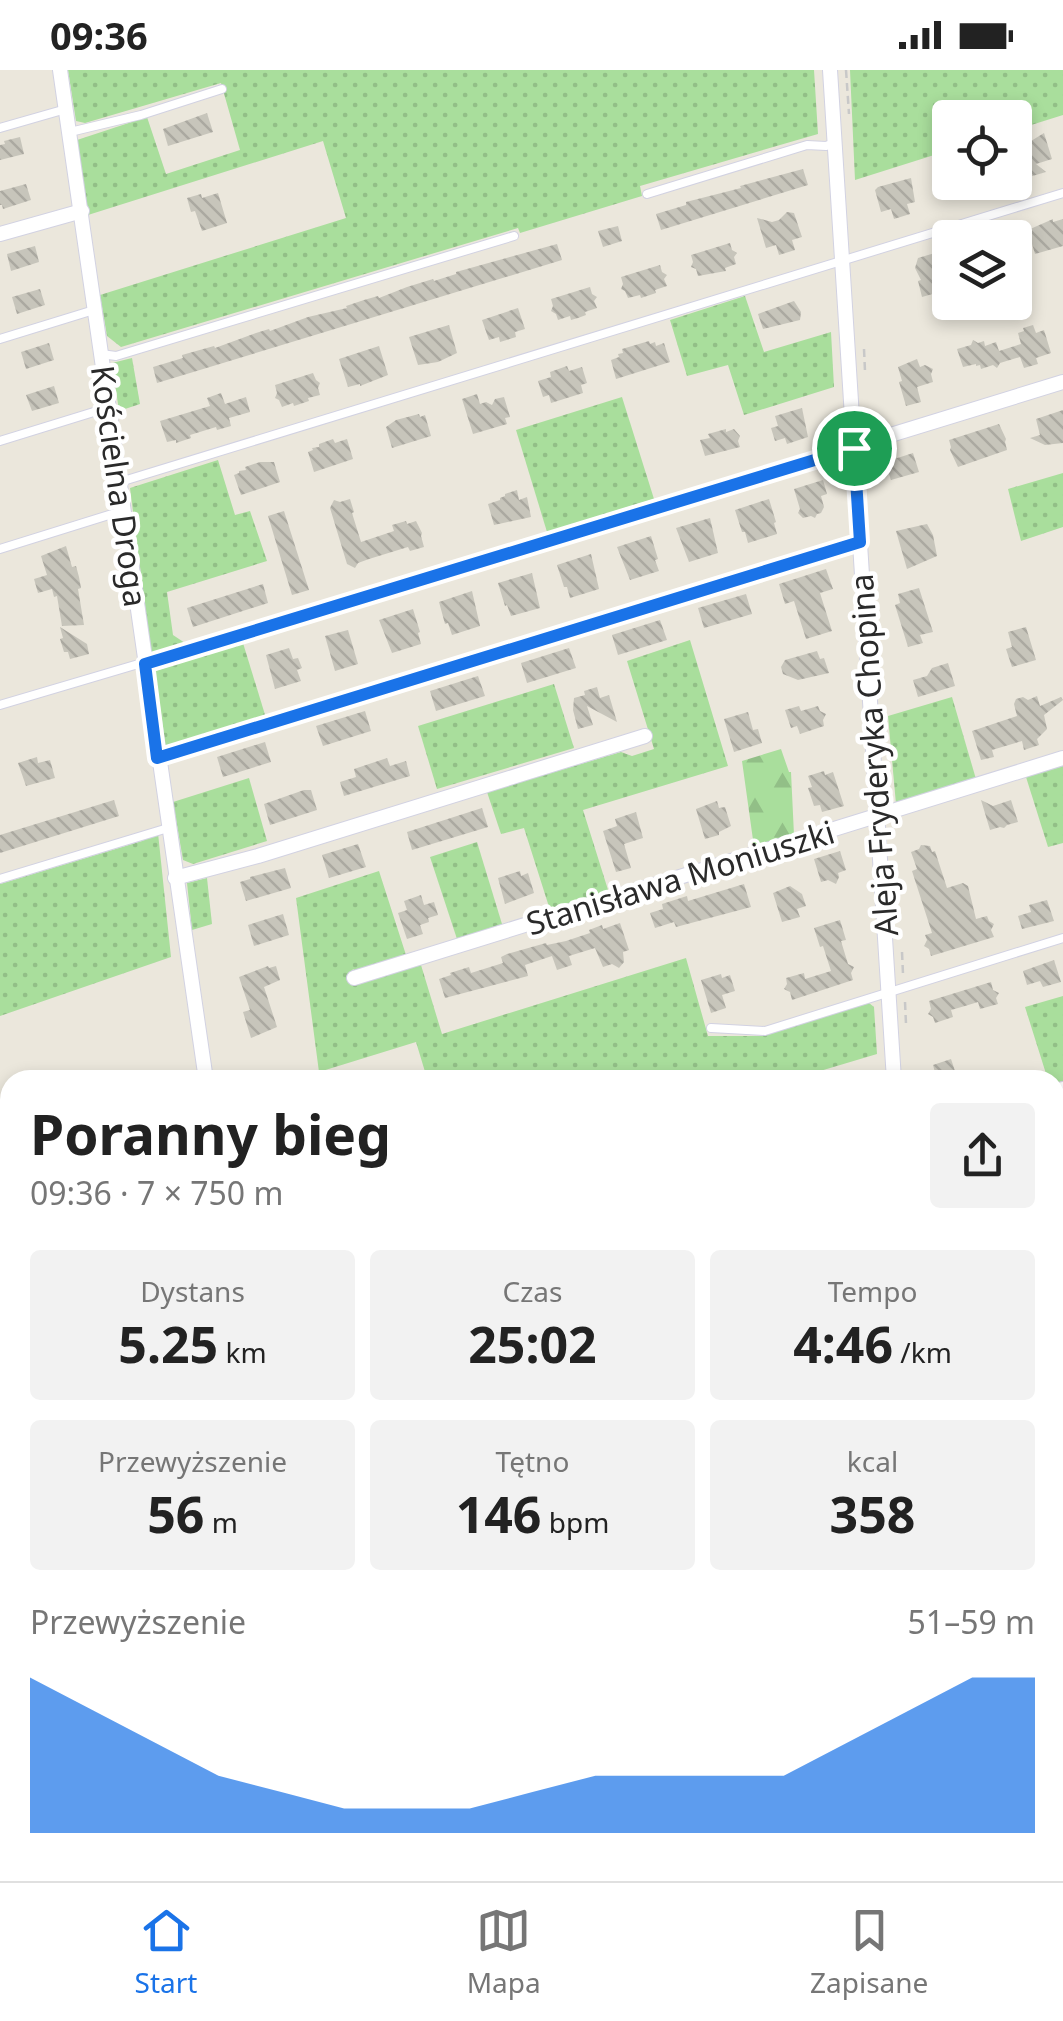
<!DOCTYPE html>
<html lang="pl">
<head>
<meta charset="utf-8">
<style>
	:root { --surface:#fff; --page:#f2f2f2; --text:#222; --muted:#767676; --line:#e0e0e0; --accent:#1a73e8 }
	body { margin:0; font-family:"Noto Sans",sans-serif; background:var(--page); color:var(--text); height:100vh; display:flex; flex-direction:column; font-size:38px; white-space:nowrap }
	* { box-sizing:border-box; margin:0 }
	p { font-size:32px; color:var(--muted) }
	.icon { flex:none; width:55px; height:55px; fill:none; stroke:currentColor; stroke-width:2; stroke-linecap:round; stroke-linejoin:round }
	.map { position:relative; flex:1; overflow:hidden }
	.panel { position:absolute; left:0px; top:1000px; width:1065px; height:812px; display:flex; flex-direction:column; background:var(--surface); border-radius:30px 30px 0 0; box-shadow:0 5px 15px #0003 }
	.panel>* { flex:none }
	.fabs { position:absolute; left:932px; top:30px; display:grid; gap:20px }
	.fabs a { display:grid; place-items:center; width:100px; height:100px; border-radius:10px; background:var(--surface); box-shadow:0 5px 15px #0003; font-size:50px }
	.pin { position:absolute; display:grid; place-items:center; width:85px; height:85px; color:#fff; margin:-42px; border:5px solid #fff; border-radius:50%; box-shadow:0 2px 10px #0007 }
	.round { display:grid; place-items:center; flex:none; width:105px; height:105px; border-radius:10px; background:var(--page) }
	.summary { display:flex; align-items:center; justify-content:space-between; height:170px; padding:0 30px }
	h1 { font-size:55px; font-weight:700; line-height:75px }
	.stats { display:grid; grid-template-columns:repeat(3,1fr); gap:15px; height:170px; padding:10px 30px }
	.stats div { display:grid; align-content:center; border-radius:10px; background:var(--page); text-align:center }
	.stats b { font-size:50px; font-weight:700 }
	.stats small { font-size:28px; font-weight:400 }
	.stats p { font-size:28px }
	.chart { height:280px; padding:20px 30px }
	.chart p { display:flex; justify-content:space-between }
	.chart svg { width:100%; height:180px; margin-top:10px; fill:var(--accent); opacity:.7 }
	.status { display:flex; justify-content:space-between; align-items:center; height:70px; padding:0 50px; background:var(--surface); direction:ltr }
	.status svg { height:28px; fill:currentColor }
	.tab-bar { display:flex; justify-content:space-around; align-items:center; height:140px; border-top:2px solid var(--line); background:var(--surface); font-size:28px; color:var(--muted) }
	.tab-bar a { display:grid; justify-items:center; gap:5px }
	.tab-bar .active { color:var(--accent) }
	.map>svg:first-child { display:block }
	.grass { fill:url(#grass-dots) }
	.forest { fill:url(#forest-firs) }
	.park { fill:#a9de9c }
	.building { fill:url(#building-back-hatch) }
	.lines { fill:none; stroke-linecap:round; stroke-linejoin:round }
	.lane-casing { stroke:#d2d2e2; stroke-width:10 }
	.street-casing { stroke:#d2d2e2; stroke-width:16 }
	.path { stroke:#c8c8c8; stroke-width:2.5; stroke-dasharray:8 5; stroke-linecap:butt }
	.lane { stroke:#fff; stroke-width:8 }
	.street { stroke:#fff; stroke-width:14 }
	.route-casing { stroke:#fff; stroke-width:20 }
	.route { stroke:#1a73e8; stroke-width:12 }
	.labels { text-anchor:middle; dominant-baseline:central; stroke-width:9; stroke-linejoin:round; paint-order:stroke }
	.street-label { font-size:32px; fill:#2a2a2a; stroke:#fff }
</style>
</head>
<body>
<div class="status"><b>09:36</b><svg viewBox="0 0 49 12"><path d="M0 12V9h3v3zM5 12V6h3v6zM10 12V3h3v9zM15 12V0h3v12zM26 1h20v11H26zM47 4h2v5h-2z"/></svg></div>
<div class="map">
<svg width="1063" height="1811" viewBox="0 0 1063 1811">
	<defs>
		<pattern id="grass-dots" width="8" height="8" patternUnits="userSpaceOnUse" patternTransform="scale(2.5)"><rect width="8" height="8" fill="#a9de9c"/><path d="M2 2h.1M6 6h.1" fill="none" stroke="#92bf87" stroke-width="1.8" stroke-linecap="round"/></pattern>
		<pattern id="forest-firs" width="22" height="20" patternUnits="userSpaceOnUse" patternTransform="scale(2.5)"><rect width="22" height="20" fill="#a9de9c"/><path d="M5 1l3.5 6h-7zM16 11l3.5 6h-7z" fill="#92bf87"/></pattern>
		<pattern id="building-back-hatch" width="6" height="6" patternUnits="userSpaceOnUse" patternTransform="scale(2.5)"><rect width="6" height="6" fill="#c7c5bb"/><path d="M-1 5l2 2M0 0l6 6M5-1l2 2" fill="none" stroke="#aba9a1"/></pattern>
	</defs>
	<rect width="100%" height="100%" fill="#ebe7dc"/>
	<g class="grass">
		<path d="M68,0h746l4,64 -178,52 2,10 -122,37 -2,-5 -397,119 -14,-11 -7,-41 246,-77 -23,-77 -235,74 -11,-75 70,-23 19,57 74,-24 -19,-67 -136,40 -9,-2z"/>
		<path d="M850,0h213v45l-48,15v-12h-65v32l-95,30z"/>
		<path d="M745,226l19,56 67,-20 3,55 -90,28 -16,-50 -41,11 -17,-56z"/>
		<path d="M132,288l8,46 -21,7 -7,-48z"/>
		<path d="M622,327l32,102 -107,33 -31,-102z"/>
		<path d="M218,390l17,55 15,-4 17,50 -100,31 6,43 12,8 -34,10 -21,-165z"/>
		<path d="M1063,403v54l-42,14 -13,-52z"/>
		<path d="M690,570l38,126 -145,44 26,83 -59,17 -26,-82 -23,6 -14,-42 134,-40 11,4 22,-7 -27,-88z"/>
		<path d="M243,573l23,75 -101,31 -10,-78z"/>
		<path d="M554,614l20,64 -137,41 -19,-63z"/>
		<path d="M952,627l24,82 -80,25 -8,-88z"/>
		<path d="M1063,695v78l-15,4 -22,-70z"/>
		<path d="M249,708l18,63 -74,23 -10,-4 -10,-58z"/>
		<path d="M158,763l13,124 -171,59v-132l142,-43z"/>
		<path d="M477,772l25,82 -45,15 -27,-82z"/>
		<path d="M379,801l27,84 -51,16 -2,-2 -6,12 8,4 66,-20 21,69 244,-76 22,78h53l108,-33 5,4 3,47 -87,26h-354l-2,-7 -8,2 -10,-33 -97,30 -23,-174z"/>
		<path d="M207,808l5,46 -20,6 -5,-47z"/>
		<path d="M1063,926v85l-8,2v-3h-7l-23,-73z"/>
		<path d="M913,1803v3l-15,5h-140l-2,-8z"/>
	</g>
	<path class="forest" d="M781,679l8,23h2l3,63 -40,12 -12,-86z"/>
	<path class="park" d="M10,1257v97l-10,3v-97z"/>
	<g class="building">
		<path d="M207,43l6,19 -45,14 -5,-17z"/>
		<path d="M1044,63l8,26 -16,5 10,8 -17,5 -4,-9 -10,3v-25l16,-5z"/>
		<path d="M20,67l4,17 -24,6v-15l5,-1 -1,-3z"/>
		<path d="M803,99l5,16 -147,45 -5,-16 30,-9v-3l55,-14 -1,-2z"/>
		<path d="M911,108l4,24 -8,2 3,10 -16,5 -3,-10 -10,3 -6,-22 3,-3z"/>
		<path d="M26,114l5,16 -28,9 -1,-4h-2v-14z"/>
		<path d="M218,123l9,30 -25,8 -7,-20 -4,1 -4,-14 14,-4 1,4z"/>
		<path d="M787,142l7,1 8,24 -10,3 3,10 -16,5 -3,-10 -10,3 -9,-30 15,4 7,-2z"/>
		<path d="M1053,149v3l10,-3v27l-28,8 -3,-10 -4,-2 2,-4 -2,-8z"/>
		<path d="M618,156l4,15 -19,6 -5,-16z"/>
		<path d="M730,173l2,7 5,3 -3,4 2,7 -11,4 1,3 -28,5 -2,-7 -5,-2 2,-5 -2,-7z"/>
		<path d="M557,174l5,16 -405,123 -4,-16 30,-9 -1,-3 32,-9 1,2 41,-15 13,-4 1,2 38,-14 39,-9 -1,-2 18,-6 14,-4 1,2 28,-11 26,-8 1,2 22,-7v-2z"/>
		<path d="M35,176l4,16 -28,9 -4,-17z"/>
		<path d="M945,180l1,2 4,-1v38l-28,8 -4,-16 3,-1 -6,-12 3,-10z"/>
		<path d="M660,195l2,7 5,3 -3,4 3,7 -12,4 1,3 -15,5 -1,-3 -12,3 -3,-7 -4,-2 2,-5 -2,-7z"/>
		<path d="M590,217l2,7 5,3 -3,4 3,7 -12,4 1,3 -8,3 -7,2 -1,-4 -12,4 -2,-6 -5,-3 2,-5 -2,-7z"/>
		<path d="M40,219l5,16 -28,9 -5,-17z"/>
		<path d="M794,231l7,11 -1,8 -37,9 -5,-15z"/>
		<path d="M518,238l7,21 -10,3 1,5 -16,5 -1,-5 -10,3 -7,-20z"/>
		<path d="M449,255l8,28 -19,9 -20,3 -9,-28z"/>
		<path d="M1033,255l3,8 8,-3 7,23 -15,5 2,6 -14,4 -4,-11 -20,6 -3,5 -4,-3 -12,4 -1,-4 -4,1v-2l-13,3 -6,-18 14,-4 2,-5 5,3 6,-2 1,5 11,-4 3,9 22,-7 -3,-11 6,-2 -1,-3z"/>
		<path d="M649,271l1,3 5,-2 1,4 8,-3 6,19 -54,17 -5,-19 8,-3 -1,-3 5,-1 -1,-4z"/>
		<path d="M49,273l5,17 -28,9 -5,-17z"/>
		<path d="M379,276l9,29 -28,11v-2l-12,3 -9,-28z"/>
		<path d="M917,289l3,8 5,-2 8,4 -2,5 2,8 -16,5 4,15 -15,4 -7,-24 3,-1 -4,-14z"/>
		<path d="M567,296l2,5 13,-4 5,16 -6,2 2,8 -32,10 -2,-8 -6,2 -5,-16 13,-4 -1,-5z"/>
		<path d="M313,303l3,7 4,3 -2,5 2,7 -12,3 1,3 -15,5 -1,-3 -11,4 -3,-7 -4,-2 2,-5 -2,-8z"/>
		<path d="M54,316l5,17 -27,8 -6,-16z"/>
		<path d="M221,323l4,11 21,-7 4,15 -21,6 2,8 -14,4 -1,-3 -26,8 1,3 -15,5v-3l-9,2 -7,-21 50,-15 -3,-8z"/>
		<path d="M477,324l3,10 6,-2 6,3 3,-6 9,-2 6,20 -5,1 2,6 -34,10 -11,-35z"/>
		<path d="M802,338l6,29 -21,7 -2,-6 -10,3 -4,-13 7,-2 -3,-10z"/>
		<path d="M1063,340v33l-18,2 -15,-7 10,-3 -4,-16z"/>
		<path d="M419,344l1,3 5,-2 6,21 -39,12 -6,-21 10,-7z"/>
		<path d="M999,354l7,15 -1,3 2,8 -49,17 -8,-17 1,-3 -2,-7z"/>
		<path d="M726,359v3l8,-3 6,7 -2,5 2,6 -35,9 -5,-16 10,-2 -2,-4z"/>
		<path d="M333,369l2,4 12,-4 6,20 -39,13 -6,-20 5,-2 -1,-2 7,-1v-3z"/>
		<path d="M913,383l6,19 -28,8 -6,-18z"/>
		<path d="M260,392h14l6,20 -39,13 -7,-20 5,-2v-2l7,-1 -1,-3z"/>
		<path d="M823,410l4,14 -6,2 3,11 -3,6 -4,1 -2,4 -4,-2 -8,2 -5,-5 2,-4 -6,-20z"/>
		<path d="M517,420l2,10 8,-3 4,20 -37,8 -6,-21 12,-4v-2l5,-2v-2z"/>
		<path d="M350,429l4,13 -2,1 9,29 33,-11 -2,-6 14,-4 1,3 9,-3 6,12 -1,3 3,11 -14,4 -2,-4 -39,12 -11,4 -3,5 -8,-4 -17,-56 4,-8 6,2z"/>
		<path d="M769,429l7,23 -2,1 3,11 -29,9 -3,-11h-3l-7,-22z"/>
		<path d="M284,441l25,79 -17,5 -24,-79z"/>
		<path d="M710,448l8,35 -29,9 -13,-34z"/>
		<path d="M927,454l6,11 4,21 -30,13 -11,-38z"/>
		<path d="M651,466l7,23 -3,1 4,11 -29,9 -13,-33z"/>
		<path d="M66,476l6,21 4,-1 3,11 2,11 -3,1 6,36 -22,1 -5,-30 -3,1 -2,-8 -14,4 -4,-14 13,-4 -6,-19z"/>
		<path d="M591,484l8,35 -29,9 -3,-11h-3l-7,-22z"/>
		<path d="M826,499l7,20 -13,4 12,38 -26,8 -12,-38 -9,3 -6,-20z"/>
		<path d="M532,503l8,35 -29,8 -4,-11 -2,1 -7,-23z"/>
		<path d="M263,514l5,19 -75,24 -6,-19z"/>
		<path d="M919,518l14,44 -13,3 3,8 -15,4 -13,-42 5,-2 -2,-9z"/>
		<path d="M472,521l8,35 -28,9 -4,-12 -3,1 -6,-22z"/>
		<path d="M746,524l6,20 -48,14 -6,-20z"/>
		<path d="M413,539l7,23 -2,1 3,11 -29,9 -13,-33z"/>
		<path d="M660,550l7,20 -49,15 -6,-20z"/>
		<path d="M60,557l27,17 2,10 -19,5 -2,-7h-4l-4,-13 3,-1z"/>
		<path d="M1026,557l10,33 -24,7 -6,-18 6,-2 -4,-15z"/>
		<path d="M348,560l10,34 -23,7 -10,-35z"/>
		<path d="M289,578l4,11 5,-1 4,10 -5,2 4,11 -26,8 -9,-34z"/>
		<path d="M569,578l7,20 -49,15 -6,-20z"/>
		<path d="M817,581l3,8 4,-1 5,15 -31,7 -15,-6 -2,-7 4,-7z"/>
		<path d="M948,593l7,23 -37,11 -5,-17 14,-4 5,-8z"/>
		<path d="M478,606l7,20 -49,15 -6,-20z"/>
		<path d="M597,617l3,11 9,-3 8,27 -30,-16 6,19 -15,4 -5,-19 1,-12 11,-3 -1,-4z"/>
		<path d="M1037,626l3,10 21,-9 2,3 -19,15 3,14 -10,10 2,6 -15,5 -2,-9 -30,9 2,7 -13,3 -9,-29 45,-15 -3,-12 2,-5 7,-2 5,3z"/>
		<path d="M799,636l2,5 17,-5 2,5 6,3 -3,6 1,6 -24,8 -3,-8 -6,2 -6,-18z"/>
		<path d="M365,641l6,20 -48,15 -7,-20z"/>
		<path d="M748,642l5,18 5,-1 4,14 -28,9 -10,-33z"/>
		<path d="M265,672l6,20 -48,15 -6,-20z"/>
		<path d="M37,687l1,6 12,-3 5,18 -29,8 -8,-23z"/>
		<path d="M387,688l3,8 16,-5 4,15 -66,20 -4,-14 16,-5 -2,-8z"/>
		<path d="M824,701l1,4 8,-3 11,34 -22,6 -2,-7 -6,1 -6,-18 4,-1 -4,-11z"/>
		<path d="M304,720h7l6,20 -47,15 -6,-21z"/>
		<path d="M114,730l5,16 -119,37v-18z"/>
		<path d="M981,730l12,6 18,-6 7,22 -11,3 -3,3 -4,-1 -10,3z"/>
		<path d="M717,731l2,7 6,-1 6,19 -12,6v3l-14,4 -9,-30z"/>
		<path d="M482,738l6,19 -76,23 -5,-18z"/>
		<path d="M636,742l7,26 -19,6 7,24 -15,4 -13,-41 14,-5 -2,-7z"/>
		<path d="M358,774l8,23 -37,11 -7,-23z"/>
		<path d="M921,775l9,1 2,6 3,-1 12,37 16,-5 5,3 8,33 11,-3 2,5 5,3 -3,6 3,7 -63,19 -2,-7 -5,-3 3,-6 -2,-5 7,-2 -20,-62 5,-2 -6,-17 8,-3z"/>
		<path d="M840,781l6,19 -8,3 1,4 -3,7 -8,-4 -7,2 -7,-23z"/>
		<path d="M285,798l6,20 -45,13 -6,-19 10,-3v-2z"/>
		<path d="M520,801l1,5 7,-3 6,20 -29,11 -7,-26z"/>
		<path d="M744,814l7,23 -75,20 -2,-5 -19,6 -5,-15 13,-4 -1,-5 25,-8 1,5z"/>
		<path d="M790,816l12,8 4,12 -9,3 3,8 -18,5 -9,-29z"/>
		<path d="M421,825l3,10 10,-3 4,13 -10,3 1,4 -9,3 3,9 -16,5 -9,-26 9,-3 -3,-9z"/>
		<path d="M1047,830l7,21 -32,8 -4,-13 13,-4 -2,-7z"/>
		<path d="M283,844l6,21 -35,11 -6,-21z"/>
		<path d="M840,850l6,20 -5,1 7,23 6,3 -3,6 2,7 -61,20 -2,-8 -6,-3 3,-5 -1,-6 18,-5 1,6 26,-8 -8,-25 -3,1 -6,-19z"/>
		<path d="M620,853l9,27 -6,2 1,10 -5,6 -7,-4 -9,3 -8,-19 -26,8 3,9 -15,5 -5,-14 -27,9 3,11 -83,22 -6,-19 12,-4 -1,-2 19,-6 2,6 32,-10 -2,-6 6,-3 39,-11 1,2 19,-4 24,-8 -1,-3 13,-5 1,4z"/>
		<path d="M1054,890l7,22 -18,5 -3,-6 -13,4 -4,-14z"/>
		<path d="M268,896l1,2 7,-2 4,14 -16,7 13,40 -26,11 -8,-26 7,-2 -11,-33z"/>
		<path d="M721,904l1,4 8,-3 5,16 -13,4 4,13 -15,5 -10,-33z"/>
		<path d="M991,912l2,8 6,3 -3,5 2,6 -18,5 -2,-7 -13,4 -14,4 2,7 -18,6 -2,-6 -5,-3 3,-5 -2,-8z"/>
		<path d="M951,989l7,21h-21l-4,-15z"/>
	</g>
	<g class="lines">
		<g class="lane-casing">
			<g id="lane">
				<path d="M0,58l66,-19"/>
				<path d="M70,62l71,-17 81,-26"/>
				<path d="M647,124l160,-49 19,1 8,-3"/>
				<path d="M0,269l94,-29"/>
				<path d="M101,284l15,2 398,-120"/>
				<path d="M0,371l110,-34"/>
				<path d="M120,412l943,-289"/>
				<path d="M0,479l125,-39"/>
				<path d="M0,635l135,-40 10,-1"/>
				<path d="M157,688l703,-216"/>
				<path d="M0,809l168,-51"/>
				<path d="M711,958l54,3 298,-93"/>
				<path d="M0,1156l10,-3"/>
				<path d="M1055,1204l8,-3"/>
				<path d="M1055,1368l8,-2"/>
				<path d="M0,1499l10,-3"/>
				<path d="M1055,1510l8,-3"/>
				<path d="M1055,1762l8,-2"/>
				<path d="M452,1811l27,-9"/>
			</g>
		</g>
		<g class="street-casing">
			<g id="street">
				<path d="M60,0c51,336 95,674 146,1010"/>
				<path d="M830,0l64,1010"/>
				<path d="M0,164l82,-23"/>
				<path d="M145,594l918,-282"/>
				<path d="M175,808l83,-22 387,-120"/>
				<path d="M354,908l709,-220"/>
				<path d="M1055,1021l8,-2"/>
				<path d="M0,1682l10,-3"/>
				<path d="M319,1802l1,9"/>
				<path d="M932,1802v9"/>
				<path d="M95,1811l25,-9"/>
			</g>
		</g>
		<g class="path">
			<path d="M846,0l3,44"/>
			<path d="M864,279l1,22"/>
			<path d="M902,882l1,22"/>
			<path d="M905,932l1,22"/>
		</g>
		<use href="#lane" class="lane"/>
		<use href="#street" class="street"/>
	</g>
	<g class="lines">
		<g class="route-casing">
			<path id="route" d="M854,378l6,94 -703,216 -12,-94z"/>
		</g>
		<use href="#route" class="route"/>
	</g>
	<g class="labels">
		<g class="street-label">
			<text transform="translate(120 416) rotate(82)">Kościelna Droga</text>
			<text transform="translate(873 685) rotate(-94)">Aleja Fryderyka Chopina</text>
			<text transform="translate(680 807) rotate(-17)">Stanisława Moniuszki</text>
		</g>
	</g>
</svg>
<div class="fabs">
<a><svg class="icon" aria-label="locate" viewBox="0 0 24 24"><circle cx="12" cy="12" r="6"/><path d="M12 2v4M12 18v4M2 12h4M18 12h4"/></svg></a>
<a><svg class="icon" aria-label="layers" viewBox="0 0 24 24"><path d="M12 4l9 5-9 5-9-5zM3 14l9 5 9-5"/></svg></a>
</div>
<div class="pin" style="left:854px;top:378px;background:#1e9e55"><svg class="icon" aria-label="arrive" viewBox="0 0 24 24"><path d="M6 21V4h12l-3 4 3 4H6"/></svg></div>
<section class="panel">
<div class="summary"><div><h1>Poranny bieg</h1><p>09:36 · 7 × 750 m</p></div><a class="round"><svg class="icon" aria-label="share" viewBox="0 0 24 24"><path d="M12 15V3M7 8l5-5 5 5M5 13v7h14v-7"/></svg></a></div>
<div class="stats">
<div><p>Dystans</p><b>5.25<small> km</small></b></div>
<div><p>Czas</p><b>25:02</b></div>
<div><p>Tempo</p><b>4:46<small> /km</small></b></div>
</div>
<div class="stats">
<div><p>Przewyższenie</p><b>56<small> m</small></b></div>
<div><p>Tętno</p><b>146<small> bpm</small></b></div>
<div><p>kcal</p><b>358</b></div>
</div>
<div class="chart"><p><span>Przewyższenie</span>51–59 m</p>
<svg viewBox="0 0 160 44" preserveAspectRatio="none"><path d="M0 44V6L10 14L20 22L30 30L40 34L50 38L60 38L70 38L80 34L90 30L100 30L110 30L120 30L130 22L140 14L150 6L160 6V44z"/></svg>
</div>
</section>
</div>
<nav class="tab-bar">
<a class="active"><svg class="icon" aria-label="home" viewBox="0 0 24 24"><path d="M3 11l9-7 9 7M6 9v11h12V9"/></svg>Start</a>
<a><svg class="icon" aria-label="map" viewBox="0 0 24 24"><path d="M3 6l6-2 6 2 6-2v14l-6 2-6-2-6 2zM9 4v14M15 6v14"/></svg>Mapa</a>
<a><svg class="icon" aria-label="saved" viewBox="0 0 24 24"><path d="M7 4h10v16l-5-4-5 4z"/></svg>Zapisane</a>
</nav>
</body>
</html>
